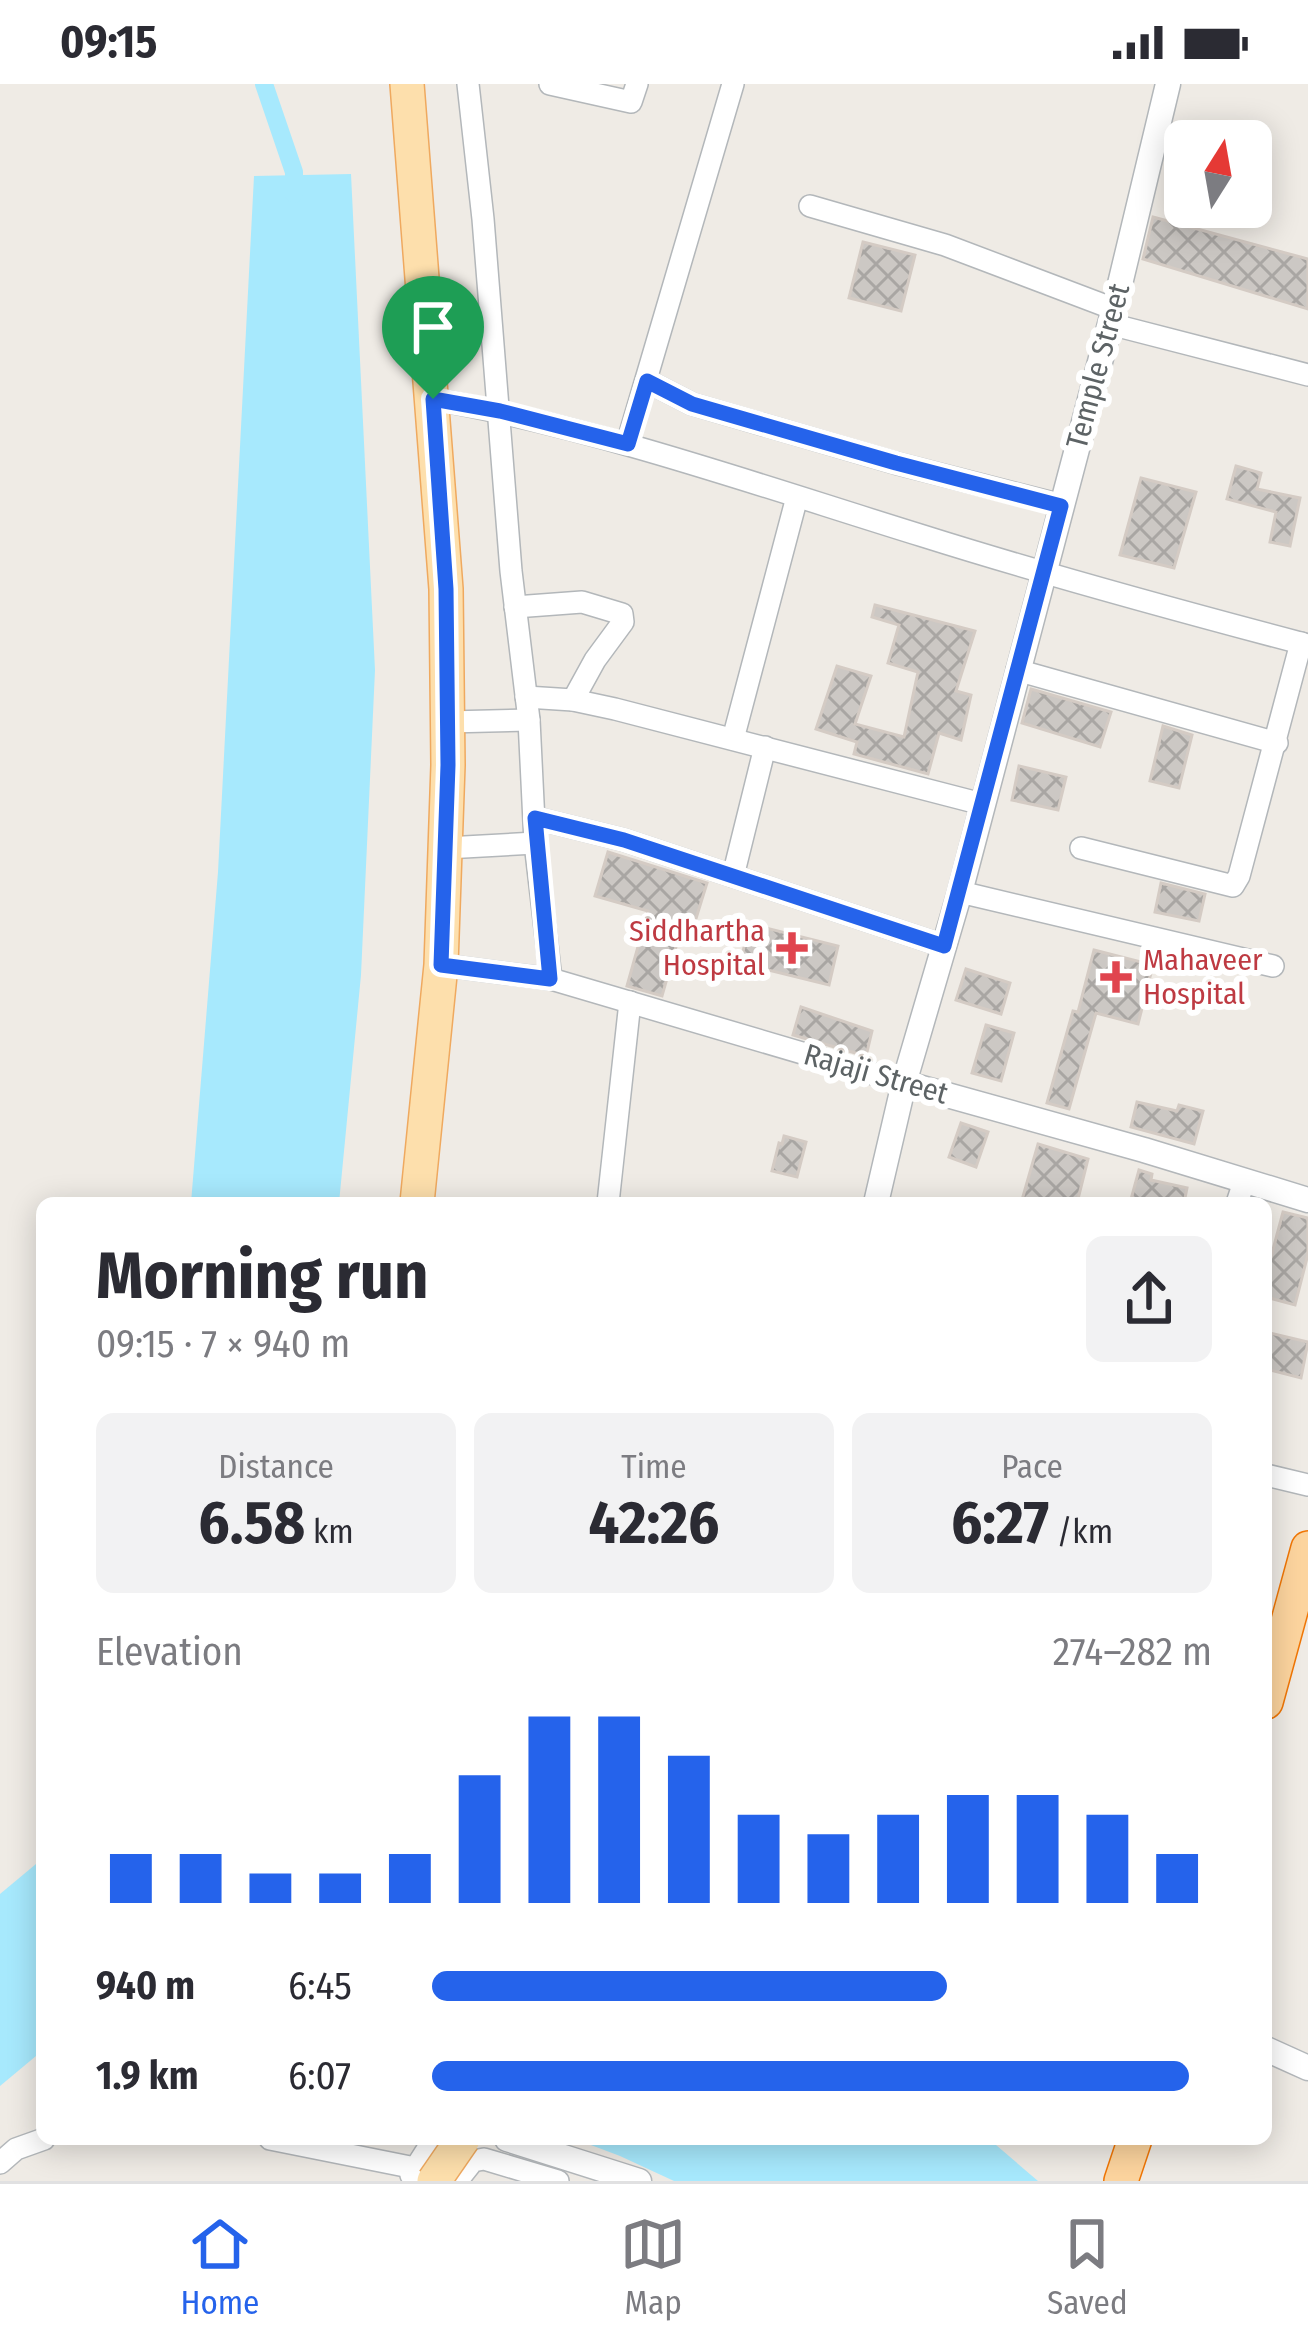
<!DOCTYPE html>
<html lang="en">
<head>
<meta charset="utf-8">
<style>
	:root { --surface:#fff; --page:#f2f2f3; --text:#2b2b33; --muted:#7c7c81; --line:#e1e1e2; --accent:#2563eb }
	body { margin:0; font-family:"Fira Sans Condensed",sans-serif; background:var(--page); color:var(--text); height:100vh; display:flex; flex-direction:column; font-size:45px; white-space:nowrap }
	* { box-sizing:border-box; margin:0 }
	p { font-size:39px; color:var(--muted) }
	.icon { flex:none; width:66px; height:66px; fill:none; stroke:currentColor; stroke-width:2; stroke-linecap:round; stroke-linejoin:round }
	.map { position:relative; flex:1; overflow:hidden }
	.details { position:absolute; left:36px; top:1113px; width:1236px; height:948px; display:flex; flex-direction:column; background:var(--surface); border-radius:18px; box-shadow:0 6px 30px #0003 }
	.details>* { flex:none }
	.needle { width:78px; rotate:11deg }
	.tools { position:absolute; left:1164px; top:36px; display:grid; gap:24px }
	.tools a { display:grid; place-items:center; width:108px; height:108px; border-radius:18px; background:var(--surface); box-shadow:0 6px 30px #0003; font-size:60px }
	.pin { position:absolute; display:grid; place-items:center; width:102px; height:102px; color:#fff; margin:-123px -51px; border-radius:50% 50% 50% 0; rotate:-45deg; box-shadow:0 0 12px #0007 }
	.pin .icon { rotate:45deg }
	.round { display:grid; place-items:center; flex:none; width:126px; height:126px; border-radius:18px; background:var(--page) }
	.overview { display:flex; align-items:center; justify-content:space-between; height:204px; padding:0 60px }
	h1 { font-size:66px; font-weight:700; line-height:90px }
	.stats { display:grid; grid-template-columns:repeat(3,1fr); gap:18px; height:204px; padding:12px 60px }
	.stats div { display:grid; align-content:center; border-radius:18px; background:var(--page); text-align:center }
	.stats b { font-size:60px; font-weight:700 }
	.stats small { font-size:33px; font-weight:400 }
	.stats p { font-size:33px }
	.chart { height:336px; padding:24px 60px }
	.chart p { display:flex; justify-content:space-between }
	.chart svg { width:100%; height:216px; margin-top:12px; stroke:var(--accent); stroke-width:6 }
	ul { padding:0 60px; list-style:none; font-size:39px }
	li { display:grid; grid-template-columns:192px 144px 1fr; align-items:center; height:90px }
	li i { height:30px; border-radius:15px; background:var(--accent) }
	.status { display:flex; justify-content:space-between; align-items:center; height:84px; padding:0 60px; background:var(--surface); direction:ltr }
	.status svg { height:33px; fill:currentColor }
	.tabs { display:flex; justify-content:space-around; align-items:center; height:168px; border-top:3px solid var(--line); background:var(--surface); font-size:33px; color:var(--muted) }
	.tabs a { display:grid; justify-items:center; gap:6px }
	.tabs .current { color:var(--accent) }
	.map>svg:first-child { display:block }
	.water { fill:#a7e9fd }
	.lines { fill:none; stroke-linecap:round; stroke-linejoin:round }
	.canal { stroke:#a7e9fd; stroke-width:18 }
	.building { fill:url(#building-cross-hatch); stroke:#d4cbc4; stroke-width:3 }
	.minor-casing { stroke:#b3b7ba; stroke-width:24 }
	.tertiary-casing { stroke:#b3b7ba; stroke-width:27 }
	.primary-casing { stroke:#efa95f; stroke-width:36 }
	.trunk-casing { stroke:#f07605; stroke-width:36 }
	.minor { stroke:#fff; stroke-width:21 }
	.tertiary { stroke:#fff; stroke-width:24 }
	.primary { stroke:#fddfac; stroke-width:33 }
	.trunk { stroke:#fcd49e; stroke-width:33 }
	.primary-bridge-casing { stroke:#efa95f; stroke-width:36; stroke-linecap:butt }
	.primary-bridge { stroke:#fddfac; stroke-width:33 }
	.route-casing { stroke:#fff; stroke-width:24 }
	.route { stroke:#2563eb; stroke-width:15 }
	.health-dot { fill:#e0444e; stroke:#fff; stroke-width:4.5 }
	.labels { text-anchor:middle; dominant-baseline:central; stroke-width:12; stroke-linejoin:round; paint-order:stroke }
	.street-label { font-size:30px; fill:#5d6365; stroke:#fff }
	.health-label { font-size:30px; fill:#be3a42; stroke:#fff; text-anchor:end }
</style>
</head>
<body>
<div class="status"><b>09:15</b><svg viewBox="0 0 49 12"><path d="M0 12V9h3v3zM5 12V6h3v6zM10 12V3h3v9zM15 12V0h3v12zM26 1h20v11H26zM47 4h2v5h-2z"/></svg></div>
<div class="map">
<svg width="1308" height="2097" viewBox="0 0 1308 2097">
	<defs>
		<pattern id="building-cross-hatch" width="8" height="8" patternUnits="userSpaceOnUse" patternTransform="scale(3)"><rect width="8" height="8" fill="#ccc8c4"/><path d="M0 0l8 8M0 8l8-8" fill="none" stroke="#a9a6a3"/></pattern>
	</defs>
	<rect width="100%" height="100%" fill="#efebe5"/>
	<g class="water">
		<path d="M351,90l24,496 -14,305 -22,228h-148l27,-331 36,-696z"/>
		<path d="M42,1775v192l-42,35v-192z"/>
		<path d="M575,2055h414l49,42h-364l-54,-25z"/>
	</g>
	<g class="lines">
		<path class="canal" d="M264,0l30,88v22"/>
	</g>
	<g class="building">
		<path d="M1153,133l155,42v50l-165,-50z"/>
		<path d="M863,158l52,13 -14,56 -52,-13z"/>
		<path d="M1236,382l25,7 -4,16 43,9 -10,48 -20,-4 6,-30 -49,-13z"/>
		<path d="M1141,394l55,14 -22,76 -54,-13z"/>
		<path d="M875,521l100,26 -19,60 15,4 -10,45 -22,-7 -11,41 -74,-20 3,-12 -41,-13 21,-63 34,10 -16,48 49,13 14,-65 -30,-9 11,-38 -27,-8z"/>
		<path d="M1031,605l80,23 -11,35 -78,-24z"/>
		<path d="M1163,642l29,9 -13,53 -29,-7z"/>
		<path d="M1019,682l47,11 -8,33 -46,-10z"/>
		<path d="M608,768l99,31 -13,42 -11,-3 -21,74 -35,-10 21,-75 -53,-15z"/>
		<path d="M1161,799l44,11 -6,27 -44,-9z"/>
		<path d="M750,840l88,22 -9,39 -89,-22z"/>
		<path d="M1094,866l59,15 -15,59 -42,-11 -27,96 -22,-6 26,-92 5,1z"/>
		<path d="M966,885l44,14 -9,31 -45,-14z"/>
		<path d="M801,923l71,24 -6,25 -73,-21z"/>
		<path d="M986,941l28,8 -13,48 -29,-8z"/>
		<path d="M1137,1018l40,9 2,-6 24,6 -9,33 -63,-17z"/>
		<path d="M961,1039l27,9 -12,35 -27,-10z"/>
		<path d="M784,1052l22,6 -9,35 -25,-6 7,-28 3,1z"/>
		<path d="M1038,1060l50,15 -11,44h-43l-12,-3z"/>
		<path d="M1139,1086l13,4 -1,6 36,8 -3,15h-54z"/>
		<path d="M1283,1128l25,6v36l-13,51 -29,-8v-21z"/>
		<path d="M1266,1248l42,10 -7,36 -35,-9z"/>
	</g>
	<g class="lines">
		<g class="minor-casing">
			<g id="minor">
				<path d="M468,0l15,135 28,352 18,149 6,123 16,136"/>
				<path d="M550,0l81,18 6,-18"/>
				<path d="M810,122l135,39 169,64"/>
				<path d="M1110,240l198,51"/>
				<path d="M647,297l45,23 203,59 166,42"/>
				<path d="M433,315c167,30 328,87 490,137 127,40 256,75 385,109"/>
				<path d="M627,360l106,-360"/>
				<path d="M515,523l67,-5 40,12 1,8 -28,38 -22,40"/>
				<path d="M1017,586l260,73"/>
				<path d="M526,613l47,3 42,9 367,95"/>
				<path d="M448,638l81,-2"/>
				<path d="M733,655l64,-242"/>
				<path d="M535,734l89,22 320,106"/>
				<path d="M446,764l89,-5"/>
				<path d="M1081,764l152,38 6,-10 62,-233"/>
				<path d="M733,792l32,-129"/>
				<path d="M960,808l313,74"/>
				<path d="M441,881l110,14 353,104"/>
				<path d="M608,1119l22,-201"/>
				<path d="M1237,1119l7,-21"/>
				<path d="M1266,1391l42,10"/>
				<path d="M270,2055l145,29h51"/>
				<path d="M0,2079l16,-14 28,-10"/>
				<path d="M411,2091l23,-36"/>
				<path d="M461,2092l12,-15 11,-2 74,22"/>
			</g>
		</g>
		<g class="tertiary-casing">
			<g id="tertiary">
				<path d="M904,999l240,67 164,50"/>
				<path d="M876,1119l28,-120 56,-191 154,-583 54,-225"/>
				<path d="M1266,1965l42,19"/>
				<path d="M507,2055l132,42"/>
			</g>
		</g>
		<g class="primary-casing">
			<path id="primary" d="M407,0l39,505 2,176 -7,200 -24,238"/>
		</g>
		<g class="trunk-casing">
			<g id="trunk">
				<path d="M1266,1618l42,-154"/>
				<path d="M1121,2097l14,-42"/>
			</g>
		</g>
		<use href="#minor" class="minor"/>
		<use href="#tertiary" class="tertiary"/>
		<use href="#primary" class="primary"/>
		<use href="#trunk" class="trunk"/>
		<g class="primary-bridge-casing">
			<path id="primary-bridge" d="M434,2097l29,-42"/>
		</g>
		<use href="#primary-bridge" class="primary-bridge"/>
	</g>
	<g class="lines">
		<g class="route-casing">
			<path id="route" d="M647,297l45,23 204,59 165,43 -117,440 -320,-106 -89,-22 15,161 -109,-14 7,-200 -2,-176 -13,-190 67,12 128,33z"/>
		</g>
		<use href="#route" class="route"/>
	</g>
	<g class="health-dot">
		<path d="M786 846h12v12h12v12h-12v12h-12v-12h-12v-12h12z"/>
		<path d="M1110 875h12v12h12v12h-12v12h-12v-12h-12v-12h12z"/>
	</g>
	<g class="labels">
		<g class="street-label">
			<text transform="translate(1098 282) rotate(-75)">Temple Street</text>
			<text transform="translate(876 990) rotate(16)">Rajaji Street</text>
		</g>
		<g class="health-label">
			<text x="765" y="847">Siddhartha<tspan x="765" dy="34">Hospital</tspan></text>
			<text x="1143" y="876" text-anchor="start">Mahaveer<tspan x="1143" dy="34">Hospital</tspan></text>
		</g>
	</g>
</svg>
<div class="tools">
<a><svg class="needle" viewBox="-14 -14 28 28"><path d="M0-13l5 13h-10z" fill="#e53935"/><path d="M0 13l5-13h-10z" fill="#7c7c81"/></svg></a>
</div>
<div class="pin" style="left:433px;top:315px;background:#1e9e55"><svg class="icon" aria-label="arrive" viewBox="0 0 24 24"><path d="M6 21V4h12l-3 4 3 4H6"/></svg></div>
<section class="details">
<div class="overview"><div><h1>Morning run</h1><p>09:15 · 7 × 940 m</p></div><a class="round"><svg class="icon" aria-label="share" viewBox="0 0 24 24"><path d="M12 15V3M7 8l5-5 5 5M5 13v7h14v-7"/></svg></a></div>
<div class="stats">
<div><p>Distance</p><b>6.58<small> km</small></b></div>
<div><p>Time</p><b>42:26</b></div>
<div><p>Pace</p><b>6:27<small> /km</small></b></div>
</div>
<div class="chart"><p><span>Elevation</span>274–282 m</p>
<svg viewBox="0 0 160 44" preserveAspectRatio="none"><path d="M5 44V34M15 44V34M25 44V38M35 44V38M45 44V34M55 44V18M65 44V6M75 44V6M85 44V14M95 44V26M105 44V30M115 44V26M125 44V22M135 44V22M145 44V26M155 44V34"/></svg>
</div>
<ul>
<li><b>940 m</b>6:45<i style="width:66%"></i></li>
<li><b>1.9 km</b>6:07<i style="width:97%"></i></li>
</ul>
</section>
</div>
<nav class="tabs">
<a class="current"><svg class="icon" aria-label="home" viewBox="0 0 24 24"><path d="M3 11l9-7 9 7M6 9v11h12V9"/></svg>Home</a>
<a><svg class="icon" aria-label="map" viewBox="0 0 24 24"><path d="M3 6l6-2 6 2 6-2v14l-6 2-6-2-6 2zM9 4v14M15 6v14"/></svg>Map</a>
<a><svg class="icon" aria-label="saved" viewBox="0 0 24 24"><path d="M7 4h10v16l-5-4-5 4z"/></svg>Saved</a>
</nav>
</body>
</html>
